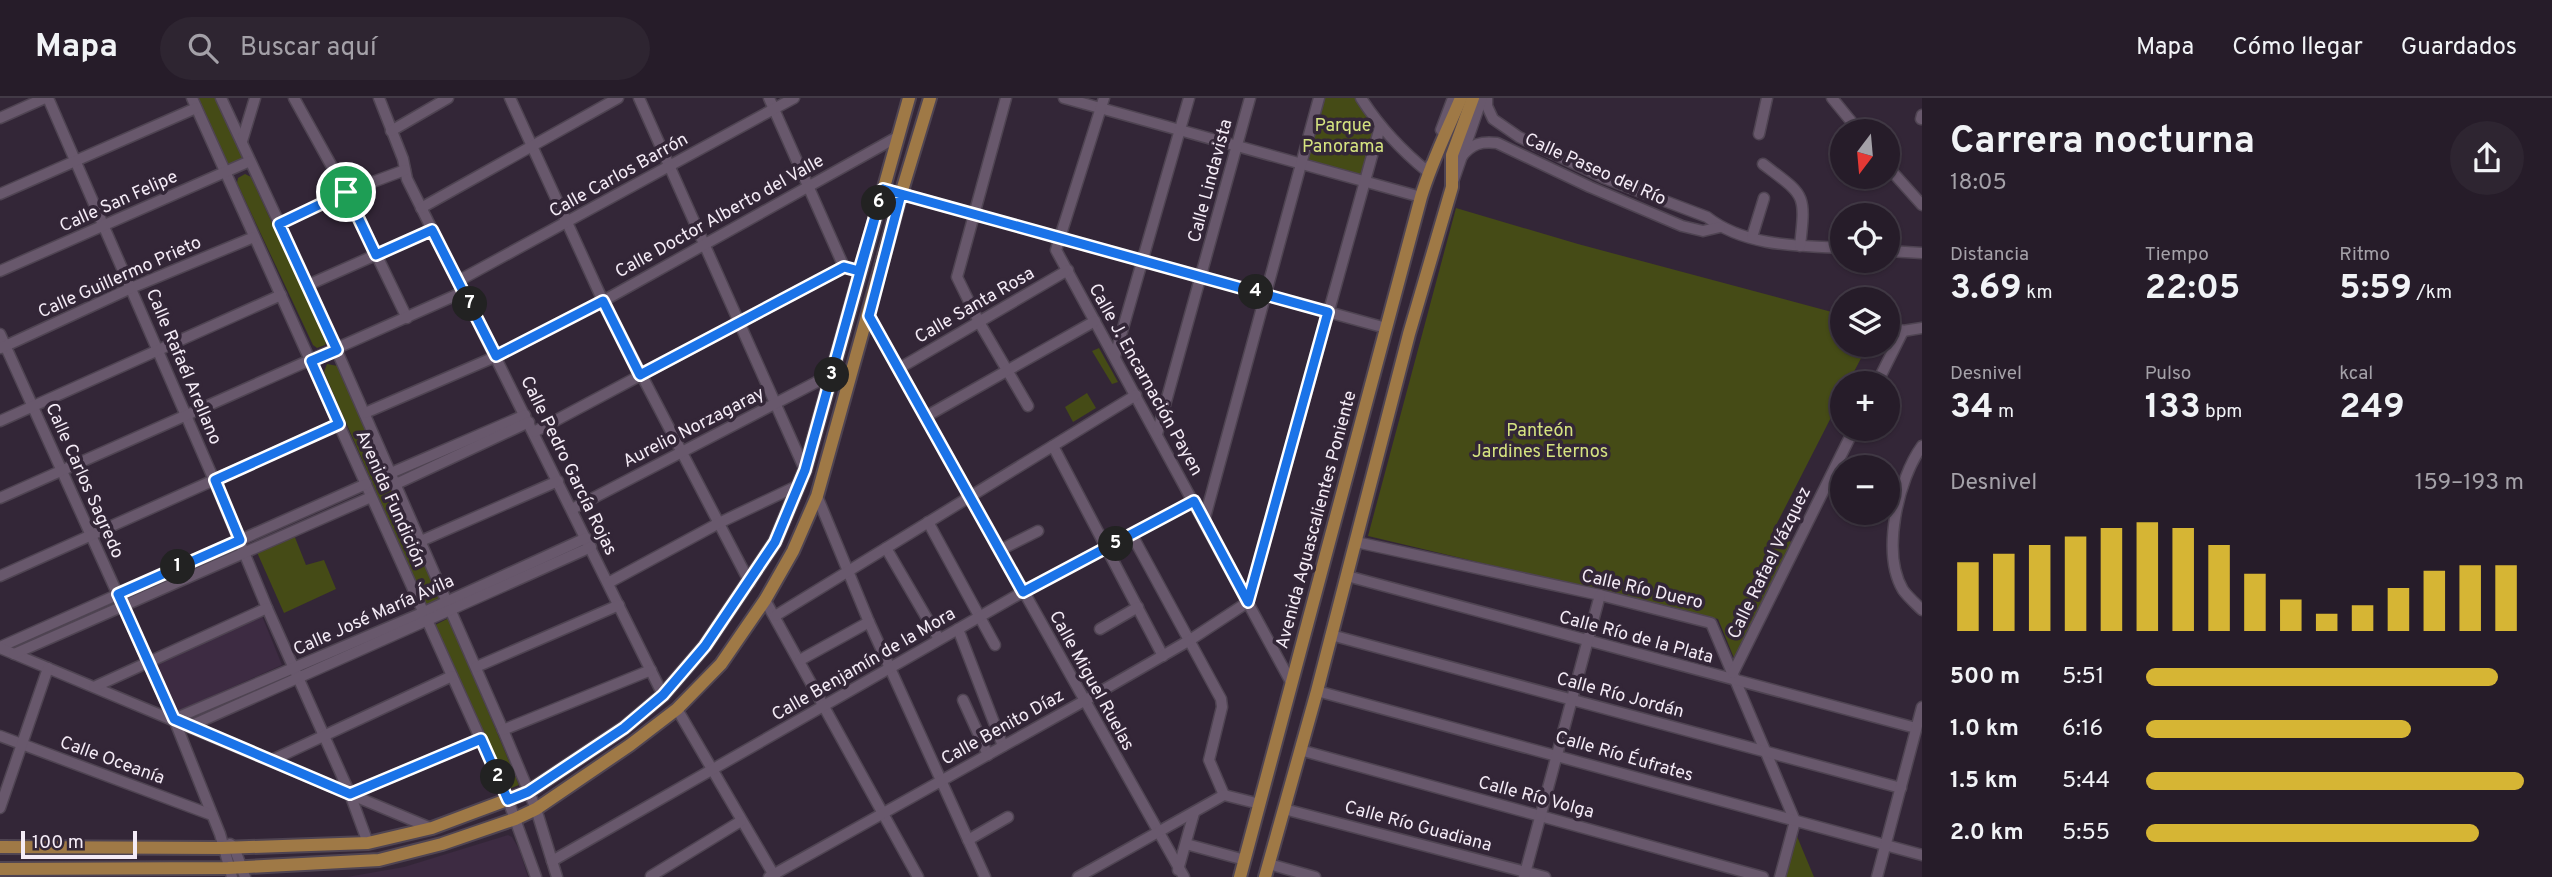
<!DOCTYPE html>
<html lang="es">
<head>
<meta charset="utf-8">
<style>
	:root { --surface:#261c29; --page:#2e2531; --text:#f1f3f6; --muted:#a4a1a8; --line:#423a46; --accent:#d6b534 }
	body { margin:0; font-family:Overpass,sans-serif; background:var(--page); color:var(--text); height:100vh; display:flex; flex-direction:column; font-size:26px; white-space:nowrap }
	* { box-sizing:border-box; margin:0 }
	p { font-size:23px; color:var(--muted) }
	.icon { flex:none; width:38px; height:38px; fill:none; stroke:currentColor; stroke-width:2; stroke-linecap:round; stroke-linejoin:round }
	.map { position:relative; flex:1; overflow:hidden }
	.panel { display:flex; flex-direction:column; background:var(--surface); width:630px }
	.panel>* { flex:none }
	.needle { width:46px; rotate:196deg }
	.controls { position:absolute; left:1830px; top:21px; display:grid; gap:14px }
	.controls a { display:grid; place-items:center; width:70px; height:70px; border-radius:50%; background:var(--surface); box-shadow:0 2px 5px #0004,0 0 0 2px var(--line); font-size:35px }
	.scale { position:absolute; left:21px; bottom:18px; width:116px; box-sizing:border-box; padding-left:7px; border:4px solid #f4ebf6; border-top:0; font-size:19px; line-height:24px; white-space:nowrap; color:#f4ebf6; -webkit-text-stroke:5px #332637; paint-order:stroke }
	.pin { position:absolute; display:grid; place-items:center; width:60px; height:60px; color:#fff; margin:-30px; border:4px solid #fff; border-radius:50%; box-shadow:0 2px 7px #0007 }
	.km { position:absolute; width:35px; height:35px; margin:-18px; border-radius:50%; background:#222; color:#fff; font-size:19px; line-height:35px; text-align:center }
	.round { display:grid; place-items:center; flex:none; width:74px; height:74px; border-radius:37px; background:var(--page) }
	.overview { display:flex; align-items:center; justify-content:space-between; height:119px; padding:0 28px }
	h1 { font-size:38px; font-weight:700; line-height:52px }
	.metrics { display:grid; grid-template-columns:repeat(3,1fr); gap:10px; height:119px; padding:7px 28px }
	.metrics div { display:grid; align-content:center }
	.metrics b { font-size:35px; font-weight:700 }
	.metrics small { font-size:19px; font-weight:400 }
	.metrics p { font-size:19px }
	.chart { height:196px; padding:14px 28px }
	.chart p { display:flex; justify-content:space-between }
	.chart svg { width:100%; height:126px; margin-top:7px; stroke:var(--accent); stroke-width:6 }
	ul { padding:0 28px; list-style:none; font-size:23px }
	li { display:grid; grid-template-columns:112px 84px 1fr; align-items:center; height:52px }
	li i { height:18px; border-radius:9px; background:var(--accent) }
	header { display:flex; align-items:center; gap:42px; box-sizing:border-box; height:98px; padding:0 35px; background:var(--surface); border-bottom:2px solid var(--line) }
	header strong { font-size:33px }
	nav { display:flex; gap:38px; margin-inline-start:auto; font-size:24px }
	.search { width:490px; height:63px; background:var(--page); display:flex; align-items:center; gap:18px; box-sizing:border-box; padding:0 24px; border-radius:38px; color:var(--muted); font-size:26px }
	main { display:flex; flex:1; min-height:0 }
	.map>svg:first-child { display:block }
	.built { fill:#3d2b42 }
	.green { fill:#454b16 }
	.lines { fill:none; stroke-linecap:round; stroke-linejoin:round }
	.minor-casing { stroke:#4f4452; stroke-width:13 }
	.major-casing { stroke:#4f4452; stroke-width:16 }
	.minor { stroke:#68586c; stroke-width:10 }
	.major { stroke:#9f7946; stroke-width:12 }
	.route-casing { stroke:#fff; stroke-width:14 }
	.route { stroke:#1a73e8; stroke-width:9 }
	.labels { text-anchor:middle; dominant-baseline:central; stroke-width:7; stroke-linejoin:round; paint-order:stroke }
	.park-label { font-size:18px; fill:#d5e380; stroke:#332637 }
	.street-label { font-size:18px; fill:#f4ebf6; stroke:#332637 }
</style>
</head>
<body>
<header>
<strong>Mapa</strong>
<div class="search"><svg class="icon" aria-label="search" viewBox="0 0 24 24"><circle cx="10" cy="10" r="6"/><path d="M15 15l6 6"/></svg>Buscar aquí</div>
<nav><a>Mapa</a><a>Cómo llegar</a><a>Guardados</a></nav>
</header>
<main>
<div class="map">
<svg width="1922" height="779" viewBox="0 0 1922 779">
	<rect width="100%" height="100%" fill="#332637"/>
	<g class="built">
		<path d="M262,518l20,49 -106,47 -22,-49z"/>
		<path d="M508,737l4,2 7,12 9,28h-181l57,-10z"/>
	</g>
	<g class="green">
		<path d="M198,0h17l29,61 -16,7z"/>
		<path d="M1325,0h31l20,30 -15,51 -55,-17z"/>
		<path d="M245,76l6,3 75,165 -1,3 -8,3 -4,-3 -76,-162 1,-5z"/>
		<path d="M1456,110l122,36 265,71v30h25l-20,38h-5v11l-72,141 21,7 -58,116 -16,-39 -350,-83z"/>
		<path d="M1099,250l19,34 -6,2 -20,-33z"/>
		<path d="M327,266l11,2 103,233 -15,7 -102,-234z"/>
		<path d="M1087,295l9,15 -23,14 -8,-15z"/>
		<path d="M294,437l12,30 18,-5 12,29 -52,24 -28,-63z"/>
		<path d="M449,520l70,167 -13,5 -73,-164z"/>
		<path d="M1796,736l18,43h-30z"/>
	</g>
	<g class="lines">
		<g class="minor-casing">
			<g id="minor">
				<path d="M48,0l166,382 53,128 83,186 18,49"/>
				<path d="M192,0l316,702 28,77"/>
				<path d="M221,0l87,187 195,445 33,79 21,68"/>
				<path d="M294,0l52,94 61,126"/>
				<path d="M379,0l24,61 4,20 256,516"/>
				<path d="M510,0l93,203 147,282"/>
				<path d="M639,0l166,372"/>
				<path d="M769,0l75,169"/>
				<path d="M1006,0l-49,179 22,45 49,84"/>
				<path d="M1064,0l357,99"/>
				<path d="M1104,0l-48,152 236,434"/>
				<path d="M1361,0c19,30 40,52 67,74l2,-7"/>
				<path d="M1487,0v8l6,13 26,18 85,41 103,39c37,29 90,29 136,31"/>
				<path d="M1832,0l27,33"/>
				<path d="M0,20l45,-20"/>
				<path d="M1921,21l1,-4"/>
				<path d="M1441,32l12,-32"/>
				<path d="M391,33l57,-33"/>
				<path d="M1759,36l8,-36"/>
				<path d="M242,43l13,-43"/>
				<path d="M1462,58c10,-12 19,-15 35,-13l93,44 92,39 21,5 17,-4"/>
				<path d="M1763,66c42,32 43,28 37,82"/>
				<path d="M1888,69l34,38"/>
				<path d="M1454,81l28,-81"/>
				<path d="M883,91l503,139"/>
				<path d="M0,96l196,-86"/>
				<path d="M421,110l197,-110"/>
				<path d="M279,126l67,-32 59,-22"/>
				<path d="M1752,139l12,-39"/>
				<path d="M1888,153l34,2"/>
				<path d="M0,173l250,-110"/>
				<path d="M458,183l336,-183"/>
				<path d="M308,187l124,-55"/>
				<path d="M869,218l315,561"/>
				<path d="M1888,227l15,6"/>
				<path d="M1903,233l19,-3"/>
				<path d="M0,236l174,385 46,115 12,43"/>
				<path d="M1,250l130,-60 123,-51"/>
				<path d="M1115,258l74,-258"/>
				<path d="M898,271l170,-99"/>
				<path d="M1877,285l26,-52"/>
				<path d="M365,315l132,-57 106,-55 296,-165"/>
				<path d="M925,319l170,-96"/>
				<path d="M0,323l281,-126"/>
				<path d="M534,334l310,-165"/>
				<path d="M1157,336l93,-336"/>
				<path d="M1053,348l110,210"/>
				<path d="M1922,348c-24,33 -41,107 -19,144 5,7 13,14 19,20"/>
				<path d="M391,375l134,-58"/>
				<path d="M396,386l133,-62"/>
				<path d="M817,398l52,126 116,255"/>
				<path d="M0,400l463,-206"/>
				<path d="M572,411l260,-135"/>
				<path d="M1204,423l115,-423"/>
				<path d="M928,424l67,123"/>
				<path d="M1132,437l89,164 1,8 -13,53 15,35"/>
				<path d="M421,443l137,-60"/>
				<path d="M1356,444l244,53 111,28 84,198 -15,56"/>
				<path d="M886,450l53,91"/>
				<path d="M1000,452l38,-19"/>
				<path d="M0,478l339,-152"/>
				<path d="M1347,478l569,152"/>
				<path d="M608,485l111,-60 80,-38"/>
				<path d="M765,502l153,277"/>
				<path d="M775,518l361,-221"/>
				<path d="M958,531l45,117"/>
				<path d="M1100,531l38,-22"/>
				<path d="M1331,537l570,153"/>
				<path d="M0,549l366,-163"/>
				<path d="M0,550l431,180"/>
				<path d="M14,556l357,-157"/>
				<path d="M800,562l69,-38"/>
				<path d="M476,569l143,-62"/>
				<path d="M1733,575l121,-244"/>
				<path d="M94,589l173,-79"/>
				<path d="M1317,593l605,164"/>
				<path d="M963,602l25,55"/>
				<path d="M677,611l98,168"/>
				<path d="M174,621l248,-106 164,-75"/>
				<path d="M190,628l401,-179"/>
				<path d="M503,632l148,-60"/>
				<path d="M0,638l212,79"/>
				<path d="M1300,652l463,127"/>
				<path d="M272,662l180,-84"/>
				<path d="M350,696l131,-55"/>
				<path d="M0,710l48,-140"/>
				<path d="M1284,711l261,68"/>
				<path d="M968,742l40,-23"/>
				<path d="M230,746l4,3 11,30"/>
				<path d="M1186,746l59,16"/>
				<path d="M552,763l471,-269 171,-91"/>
				<path d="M1269,766l46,13"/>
				<path d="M1178,772l16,-57"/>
				<path d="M651,778l90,-55"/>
				<path d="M769,779l315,-176 106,-61 58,-38 132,-475"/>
				<path d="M1078,779l146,-82 36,9"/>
				<path d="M1524,779l76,-282"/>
				<path d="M1877,779l45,-170"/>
			</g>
		</g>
		<g class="major-casing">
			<g id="major">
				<path d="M0,749l222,1 146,-5 64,-15 96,-36 96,-64 39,-33 42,-49 70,-104 30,-72 104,-372"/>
				<path d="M0,771l228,-1 151,-8 63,-16 73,-25 21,-10 94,-64 47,-36 44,-45 44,-64 28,-49 24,-55 84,-302 29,-96"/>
				<path d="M1240,779l181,-680c10,-34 26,-66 40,-99"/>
				<path d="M1265,779l52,-186 92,-357 43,-147v-32l21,-57"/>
			</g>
		</g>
		<use href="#minor" class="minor"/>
		<use href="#major" class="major"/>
	</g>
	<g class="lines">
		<g class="route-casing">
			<path id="route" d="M346,94l-67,32 58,126 -26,11 28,63 -124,56 25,60 -122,54 56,125 176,75 131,-55 27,61 20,-8 96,-64 39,-33 42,-49 70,-104 30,-72 78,-281 445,123 -80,290 -54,-101 -171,91 -154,-276 32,-122 -18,-5 -24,82 -15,-4 -204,108 -37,-74 -107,55 -64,-126 -56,25 -30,-63"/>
		</g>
		<use href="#route" class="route"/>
	</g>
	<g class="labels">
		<g class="park-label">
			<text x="1343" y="28">Parque<tspan x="1343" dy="21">Panorama</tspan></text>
			<text x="1540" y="333">Panteón<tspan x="1540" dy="21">Jardines Eternos</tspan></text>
		</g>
		<g class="street-label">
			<text transform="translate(1595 72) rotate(24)">Calle Paseo del Río</text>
			<text transform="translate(619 78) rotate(-29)">Calle Carlos Barrón</text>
			<text transform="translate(1211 83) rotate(-75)">Calle Lindavista</text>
			<text transform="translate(119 104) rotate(-24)">Calle San Felipe</text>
			<text transform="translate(720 119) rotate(-29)">Calle Doctor Alberto del Valle</text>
			<text transform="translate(120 180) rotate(-24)">Calle Guillermo Prieto</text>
			<text transform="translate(975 208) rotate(-30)">Calle Santa Rosa</text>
			<text transform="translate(183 269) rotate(67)">Calle Rafaél Arellano</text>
			<text transform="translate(1145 282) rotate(61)">Calle J. Encarnación Payen</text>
			<text transform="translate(694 330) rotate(-27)">Aurelio Norzagaray</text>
			<text transform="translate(568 368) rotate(64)">Calle Pedro García Rojas</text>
			<text transform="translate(84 383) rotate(66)">Calle Carlos Sagredo</text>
			<text transform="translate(390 401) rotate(66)">Avenida Fundición</text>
			<text transform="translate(1317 422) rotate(-75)">Avenida Aguascalientes Poniente</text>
			<text transform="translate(1770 465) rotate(-64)">Calle Rafael Vázquez</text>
			<text transform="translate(1642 492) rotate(13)">Calle Río Duero</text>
			<text transform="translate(374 518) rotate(-24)">Calle José María Ávila</text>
			<text transform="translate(1636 540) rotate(15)">Calle Río de la Plata</text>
			<text transform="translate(864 567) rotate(-30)">Calle Benjamín de la Mora</text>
			<text transform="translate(1091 583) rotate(61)">Calle Miguel Ruelas</text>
			<text transform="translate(1620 598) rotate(15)">Calle Río Jordán</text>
			<text transform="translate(1003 630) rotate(-29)">Calle Benito Díaz</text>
			<text transform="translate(1624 659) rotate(16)">Calle Río Éufrates</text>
			<text transform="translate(112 663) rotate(20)">Calle Oceanía</text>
			<text transform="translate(1536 700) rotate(15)">Calle Río Volga</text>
			<text transform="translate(1418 729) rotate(15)">Calle Río Guadiana</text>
		</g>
	</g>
</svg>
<div class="controls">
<a><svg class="needle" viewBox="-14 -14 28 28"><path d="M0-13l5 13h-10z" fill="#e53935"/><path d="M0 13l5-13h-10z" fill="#a4a1a8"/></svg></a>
<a><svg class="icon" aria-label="locate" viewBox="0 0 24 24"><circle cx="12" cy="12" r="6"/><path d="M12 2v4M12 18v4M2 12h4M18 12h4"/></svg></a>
<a><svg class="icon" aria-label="layers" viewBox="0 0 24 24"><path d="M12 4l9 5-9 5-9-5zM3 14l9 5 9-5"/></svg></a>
<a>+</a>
<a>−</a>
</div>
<div class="scale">100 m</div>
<div class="pin" style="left:346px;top:94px;background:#1e9e55"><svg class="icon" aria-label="arrive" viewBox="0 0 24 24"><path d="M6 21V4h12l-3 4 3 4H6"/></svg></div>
<b class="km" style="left:178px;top:469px">1</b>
<b class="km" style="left:498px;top:679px">2</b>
<b class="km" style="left:832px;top:277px">3</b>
<b class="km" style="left:1256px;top:194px">4</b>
<b class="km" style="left:1116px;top:446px">5</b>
<b class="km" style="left:879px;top:105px">6</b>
<b class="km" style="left:470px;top:206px">7</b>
</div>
<section class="panel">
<div class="overview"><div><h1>Carrera nocturna</h1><p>18:05</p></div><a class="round"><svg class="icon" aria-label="share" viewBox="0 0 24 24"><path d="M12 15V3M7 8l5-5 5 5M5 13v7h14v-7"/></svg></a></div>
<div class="metrics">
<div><p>Distancia</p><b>3.69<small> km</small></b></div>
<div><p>Tiempo</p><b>22:05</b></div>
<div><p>Ritmo</p><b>5:59<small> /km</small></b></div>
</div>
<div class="metrics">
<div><p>Desnivel</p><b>34<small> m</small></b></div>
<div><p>Pulso</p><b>133<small> bpm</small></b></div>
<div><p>kcal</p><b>249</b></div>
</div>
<div class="chart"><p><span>Desnivel</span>159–193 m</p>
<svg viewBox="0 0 160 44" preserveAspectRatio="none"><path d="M5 44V20M15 44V17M25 44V14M35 44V11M45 44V8M55 44V6M65 44V8M75 44V14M85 44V24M95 44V33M105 44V38M115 44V35M125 44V29M135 44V23M145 44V21M155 44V21"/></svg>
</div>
<ul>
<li><b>500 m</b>5:51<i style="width:93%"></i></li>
<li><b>1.0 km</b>6:16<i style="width:70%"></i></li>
<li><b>1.5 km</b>5:44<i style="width:100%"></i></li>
<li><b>2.0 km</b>5:55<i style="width:88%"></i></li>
</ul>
</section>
</main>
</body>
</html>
